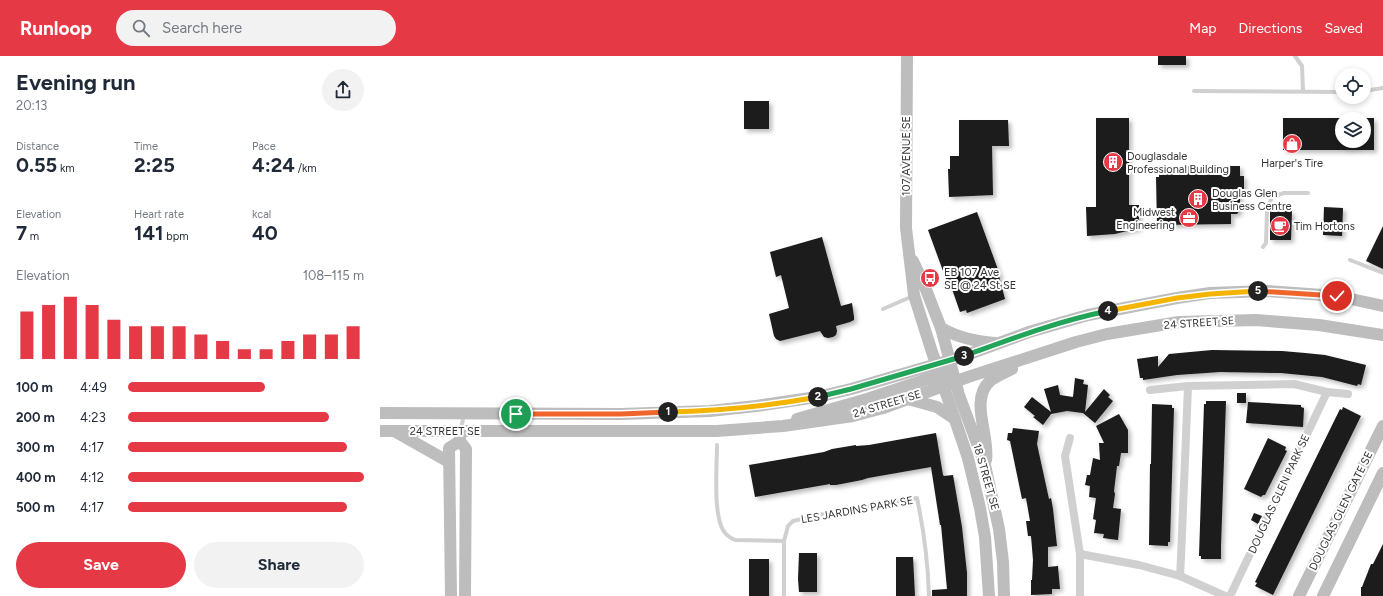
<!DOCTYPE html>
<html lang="en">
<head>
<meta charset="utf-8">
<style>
	:root { --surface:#fff; --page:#f2f2f3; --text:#1f2937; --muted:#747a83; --accent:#e63946 }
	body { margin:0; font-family:Figtree,sans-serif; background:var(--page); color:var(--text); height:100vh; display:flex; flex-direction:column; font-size:15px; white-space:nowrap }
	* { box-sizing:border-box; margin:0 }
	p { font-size:13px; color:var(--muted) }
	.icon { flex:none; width:22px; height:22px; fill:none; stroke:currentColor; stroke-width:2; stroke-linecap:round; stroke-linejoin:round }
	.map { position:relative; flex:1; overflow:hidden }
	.panel { display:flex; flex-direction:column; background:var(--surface); width:380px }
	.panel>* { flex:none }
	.buttons { position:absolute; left:955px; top:12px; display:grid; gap:8px }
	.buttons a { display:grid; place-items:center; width:36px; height:36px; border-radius:50%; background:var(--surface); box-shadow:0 2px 6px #0003; font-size:20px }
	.pin { position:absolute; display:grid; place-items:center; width:34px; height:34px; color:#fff; margin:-17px; border:2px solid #fff; border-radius:50%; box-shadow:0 1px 4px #0007 }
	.km { position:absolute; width:20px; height:20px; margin:-10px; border-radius:50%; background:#222; color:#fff; font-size:11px; line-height:20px; text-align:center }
	.round { display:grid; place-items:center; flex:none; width:42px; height:42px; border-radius:21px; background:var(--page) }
	.summary { display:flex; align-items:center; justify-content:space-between; height:68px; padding:0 16px }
	h1 { font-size:22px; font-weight:700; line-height:30px }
	.metrics { display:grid; grid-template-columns:repeat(3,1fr); gap:6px; height:68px; padding:4px 16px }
	.metrics div { display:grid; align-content:center }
	.metrics b { font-size:20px; font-weight:700 }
	.metrics small { font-size:11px; font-weight:400 }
	.metrics p { font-size:11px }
	.chart { height:112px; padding:8px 16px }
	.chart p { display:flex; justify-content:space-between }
	.chart svg { width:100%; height:72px; margin-top:4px; stroke:var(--accent); stroke-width:6 }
	.primary-button { display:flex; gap:8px; margin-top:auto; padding:8px 16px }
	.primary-button a { flex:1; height:46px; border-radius:24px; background:var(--accent); color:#fff; font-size:16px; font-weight:700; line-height:46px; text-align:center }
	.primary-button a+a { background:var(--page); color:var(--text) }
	ul { padding:0 16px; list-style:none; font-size:13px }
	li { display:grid; grid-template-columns:64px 48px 1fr; align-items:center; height:30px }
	li i { height:10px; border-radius:5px; background:var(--accent) }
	header { display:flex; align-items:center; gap:24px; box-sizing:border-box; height:56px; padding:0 20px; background:var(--accent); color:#fff }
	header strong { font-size:19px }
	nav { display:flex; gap:22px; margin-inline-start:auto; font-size:14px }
	.search { width:280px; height:36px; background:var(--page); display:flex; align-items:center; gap:10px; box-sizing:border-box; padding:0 14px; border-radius:22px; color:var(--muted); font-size:15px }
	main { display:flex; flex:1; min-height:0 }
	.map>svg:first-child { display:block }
	.building { fill:#1a1a1a; filter:url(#shadow) }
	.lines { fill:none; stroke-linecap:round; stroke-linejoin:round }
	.lane { stroke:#d0d0d0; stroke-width:4 }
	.street { stroke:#d0d0d0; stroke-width:8 }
	.secondary { stroke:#bdbdbd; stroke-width:12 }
	.split-1-casing { stroke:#fff; stroke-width:8 }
	.split-2-casing { stroke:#fff; stroke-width:8 }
	.split-3-casing { stroke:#fff; stroke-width:8 }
	.split-4-casing { stroke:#fff; stroke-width:8 }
	.split-5-casing { stroke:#fff; stroke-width:8 }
	.split-6-casing { stroke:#fff; stroke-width:8 }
	.split-1 { stroke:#f0652b; stroke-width:5 }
	.split-2 { stroke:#f5b400; stroke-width:5 }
	.split-3 { stroke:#22a559; stroke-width:5 }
	.split-4 { stroke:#22a559; stroke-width:5 }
	.split-5 { stroke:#f5b400; stroke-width:5 }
	.split-6 { stroke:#f0652b; stroke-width:5 }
	.labels { text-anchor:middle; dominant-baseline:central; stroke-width:4; stroke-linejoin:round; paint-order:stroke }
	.street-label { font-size:11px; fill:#333; stroke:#fff }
	.poi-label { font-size:11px; fill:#333; stroke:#fff; text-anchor:start }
</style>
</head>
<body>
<header>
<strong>Runloop</strong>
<div class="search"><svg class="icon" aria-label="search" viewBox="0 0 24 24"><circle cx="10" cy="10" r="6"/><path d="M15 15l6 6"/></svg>Search here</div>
<nav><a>Map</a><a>Directions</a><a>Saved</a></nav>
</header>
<main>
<section class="panel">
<div class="summary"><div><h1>Evening run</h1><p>20:13</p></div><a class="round"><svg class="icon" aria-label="share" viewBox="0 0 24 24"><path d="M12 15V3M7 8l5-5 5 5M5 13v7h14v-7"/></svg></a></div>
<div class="metrics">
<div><p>Distance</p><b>0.55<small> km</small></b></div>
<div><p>Time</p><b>2:25</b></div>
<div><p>Pace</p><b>4:24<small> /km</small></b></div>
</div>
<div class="metrics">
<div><p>Elevation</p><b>7<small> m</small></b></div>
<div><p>Heart rate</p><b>141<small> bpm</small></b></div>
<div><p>kcal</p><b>40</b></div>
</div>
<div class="chart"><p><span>Elevation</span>108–115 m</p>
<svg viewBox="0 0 160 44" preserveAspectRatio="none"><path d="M5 44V15M15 44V11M25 44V6M35 44V11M45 44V20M55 44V24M65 44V24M75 44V24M85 44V29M95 44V33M105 44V38M115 44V38M125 44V33M135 44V29M145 44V29M155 44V24"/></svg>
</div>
<ul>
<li><b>100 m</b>4:49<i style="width:58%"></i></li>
<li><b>200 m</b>4:23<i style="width:85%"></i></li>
<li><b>300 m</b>4:17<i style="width:93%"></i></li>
<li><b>400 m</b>4:12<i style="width:100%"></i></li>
<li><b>500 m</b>4:17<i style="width:93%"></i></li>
</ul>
<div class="primary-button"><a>Save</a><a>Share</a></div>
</section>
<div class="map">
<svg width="1003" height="540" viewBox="0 0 1003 540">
	<defs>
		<filter id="shadow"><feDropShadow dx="3" dy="3" stdDeviation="2" flood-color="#0004"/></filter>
	</defs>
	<rect width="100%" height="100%" fill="#fff"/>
	<g class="building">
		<rect x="778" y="0" width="28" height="9"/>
		<rect x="364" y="45" width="25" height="28"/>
		<path d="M716,62h33v87h10v23l-24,6 -28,2 -1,-29h10z"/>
		<path d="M903,62h59v23h22v-23h10v32h-91z"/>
		<path d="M579,64h49l1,26h-17l1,49 -44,2 -1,-28h2v-13h9z"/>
		<path d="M779,110h81v10h4v13h-4v21l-3,4h-6v10l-74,1 -1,-48h3z"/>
		<path d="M944,151l19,1 -1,28 -19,-1z"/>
		<path d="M890,155h22l-1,29h-21z"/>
		<path d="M597,156l23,63 -1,1 6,23 -38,14 -1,-3 -6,2 -8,-23 -2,1 -22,-60z"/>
		<path d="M1003,170v43l-17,-8z"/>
		<path d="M442,181l19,69 11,-3 2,14v3l-4,2 -14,4 1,5 -1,4 -3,2 -5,1 -4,-1 -4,-6 -40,10 -4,-2 -2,-3 -5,-22 20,-6 -8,-33 -5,2 -6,-25z"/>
		<path d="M832,294l70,1 23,2 20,2 41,10 -5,20 -3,-1 -1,2 -35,-9 -41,-4 -61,-1 -43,3 -34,5v-2h-3l-3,-19 21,-3v11l11,-13z"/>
		<path d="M695,322l9,2 -1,4 5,1 -3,27 19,-23 6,6 -2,2 5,4 -18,22 -12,-10 -16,-2 -16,3 -8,11 -10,-8 2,-1 -11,-9 8,-10 19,15 -7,-23 14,-4 2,10 13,2z"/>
		<rect x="857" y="337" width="9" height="10"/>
		<path d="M826,345h20l-5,145v13h-20v-3h-2l5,-152h2z"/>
		<path d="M868,346l53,3v2l3,1 -1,19 -57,-4z"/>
		<path d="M772,348l20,1v3h2l-4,134h-2v4l-19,-1 1,-81h1z"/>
		<path d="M963,351l18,9 -88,179 -18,-9 2,-3 -2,-1 85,-173 2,1z"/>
		<path d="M739,358l9,16v23h-7l-2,13h-2l-3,25 1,3 -2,14 8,1 -3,31 -15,-2 1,-4 -10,-1 2,-13 -3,-1 3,-21 -7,-1 1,-11 -5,-1 2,-10h3l3,-17 7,2 -1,-17h5l-8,-17z"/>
		<path d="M633,372l26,3 -2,13 12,55 2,-1 2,11 4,37 -9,1v20l10,-1 1,12 1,11h-8v5l-21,1v-15h1l1,-20 -2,-24h-3l-2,-15h4l-4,-23 -4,1 -12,-58 -3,-1 1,-7h4z"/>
		<path d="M556,377l7,42 1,1 9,-1 9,52 5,46v23h-35v-6l15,-1 -6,-64h-1l-9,-58 -63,11 -6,2 -26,5h-6v-1l-75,13 -6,-32 75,-13 8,-3 24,-4v1l13,-1z"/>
		<path d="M888,382l18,9 -1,3 2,1 -22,44h-2l-2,2 -17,-8z"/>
		<path d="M874,457l8,3 -4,8 -7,-4z"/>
		<path d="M1003,488v52h-22v-9h1l9,-23h2z"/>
		<path d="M419,497h18v39h-18l-1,-13z"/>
		<path d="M516,501h17l2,39h-19z"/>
		<rect x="369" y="503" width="20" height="37"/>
	</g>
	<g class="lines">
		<g class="lane">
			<path d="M915,0l7,10 1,25"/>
			<path d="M814,35l148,1"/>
			<path d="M984,35l19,-3"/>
			<path d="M883,191l3,-4 1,-33 5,-13 12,-4h24"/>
			<path d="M970,204l33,13"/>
			<path d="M503,253l30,-13"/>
			<path d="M81,373l3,-15"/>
			<path d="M337,389c0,21 -4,68 6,85 3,5 7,8 12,10l49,1"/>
			<path d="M404,540v-55l4,-15 5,-5 31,-7 93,-16c7,33 11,65 12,98"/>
		</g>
		<g class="street">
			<path d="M770,334l38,-4"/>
			<path d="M947,336l21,2"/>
			<path d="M690,382l-5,18 15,98v42"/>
			<path d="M700,498l59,11 41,11 45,20"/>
			<path d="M800,520l1,-18 7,-172 106,-2 33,8 -97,204"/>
		</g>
		<g class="secondary">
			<path d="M527,0l-1,172 8,67 17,54 37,109 12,50 5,29 4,59"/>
			<path d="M533,205l10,21 18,46 18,67 26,70 14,64 4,33 1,34"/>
			<path d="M561,272c18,10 34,13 54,15"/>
			<path d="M528,343l29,8 18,12"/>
			<path d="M0,357l241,1 89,-3 46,-5 61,-9 34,-8 110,-32 68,-25 38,-11 21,-6 89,-17 33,-5 57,-2 70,5 46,10"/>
			<path d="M417,363l70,-20 79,-26"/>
			<path d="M0,375h337l66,-5 70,-10 30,-8 85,-31 108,-35 31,-8 72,-12 77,-2 63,5 64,10"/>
			<path d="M80,375v10l6,8 -1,147"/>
			<path d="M16,376l53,30"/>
			<path d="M606,404c4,-24 -17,-60 4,-79 6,-5 16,-9 22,-12"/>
			<path d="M71,540l-2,-148 11,-7"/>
			<path d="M919,540l84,-170"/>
			<path d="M943,540l60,-123"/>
		</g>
	</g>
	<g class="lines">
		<g class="split-1-casing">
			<path id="split-1" d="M136,358h105l47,-2"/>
		</g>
		<g class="split-2-casing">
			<path id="split-2" d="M288,356c50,-1 100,-6 150,-15"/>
		</g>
		<g class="split-3-casing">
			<path id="split-3" d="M438,341l33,-8 113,-33"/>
		</g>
		<g class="split-4-casing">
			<path id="split-4" d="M584,300c47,-17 94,-35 144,-45"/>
		</g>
		<g class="split-5-casing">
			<path id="split-5" d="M728,255l69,-13 33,-4 48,-3"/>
		</g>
		<g class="split-6-casing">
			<path id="split-6" d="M878,235l79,5"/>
		</g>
		<use href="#split-1" class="split-1"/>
		<use href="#split-2" class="split-2"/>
		<use href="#split-3" class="split-3"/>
		<use href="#split-4" class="split-4"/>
		<use href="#split-5" class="split-5"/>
		<use href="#split-6" class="split-6"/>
	</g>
	<defs>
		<g id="shop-disc" transform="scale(1)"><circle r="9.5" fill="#e63946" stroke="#fff"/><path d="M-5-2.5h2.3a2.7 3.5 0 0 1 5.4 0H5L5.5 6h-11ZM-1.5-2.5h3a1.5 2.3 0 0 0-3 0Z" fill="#fff"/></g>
		<g id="building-disc" transform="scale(1)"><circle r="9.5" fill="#e63946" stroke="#fff"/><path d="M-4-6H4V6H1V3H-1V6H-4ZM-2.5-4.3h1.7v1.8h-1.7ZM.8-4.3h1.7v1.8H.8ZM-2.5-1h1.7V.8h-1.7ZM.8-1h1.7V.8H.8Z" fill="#fff"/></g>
		<g id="office-disc" transform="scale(1)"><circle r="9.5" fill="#e63946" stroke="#fff"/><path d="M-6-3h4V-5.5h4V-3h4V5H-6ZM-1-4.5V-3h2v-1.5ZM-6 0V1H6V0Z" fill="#fff"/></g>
		<g id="cafe-disc" transform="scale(1)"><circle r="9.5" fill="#e63946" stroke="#fff"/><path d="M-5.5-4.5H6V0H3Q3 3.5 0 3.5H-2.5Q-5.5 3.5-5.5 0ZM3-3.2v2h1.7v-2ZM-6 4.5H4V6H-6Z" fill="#fff"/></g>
		<g id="bus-disc" transform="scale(1)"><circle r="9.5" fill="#e63946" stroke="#fff"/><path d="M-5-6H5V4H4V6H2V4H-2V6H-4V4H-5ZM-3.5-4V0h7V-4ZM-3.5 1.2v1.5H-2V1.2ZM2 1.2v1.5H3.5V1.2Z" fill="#fff"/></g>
	</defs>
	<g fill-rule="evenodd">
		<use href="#shop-disc" x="912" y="88"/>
		<use href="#building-disc" x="733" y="106"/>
		<use href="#building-disc" x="818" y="143"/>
		<use href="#office-disc" x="809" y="162"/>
		<use href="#cafe-disc" x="900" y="170"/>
		<use href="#bus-disc" x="550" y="222"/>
	</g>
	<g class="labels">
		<g class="street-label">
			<text transform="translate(526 100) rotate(-90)">107 AVENUE SE</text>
			<text transform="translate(819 267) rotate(-4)">24 STREET SE</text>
			<text transform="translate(507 348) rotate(-17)">24 STREET SE</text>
			<text x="65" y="375">24 STREET SE</text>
			<text transform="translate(606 421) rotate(74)">18 STREET SE</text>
			<text transform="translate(899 438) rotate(-65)">DOUGLAS GLEN PARK SE</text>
			<text transform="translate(477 454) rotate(-10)">LES JARDINS PARK SE</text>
			<text transform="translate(961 455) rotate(-64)">DOUGLAS GLEN GATE SE</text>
		</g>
		<g class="poi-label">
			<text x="747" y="100">Douglasdale<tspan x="747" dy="13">Professional Building</tspan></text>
			<text x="912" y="107" text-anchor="middle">Harper's Tire</text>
			<text x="832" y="137">Douglas Glen<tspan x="832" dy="13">Business Centre</tspan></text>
			<text x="795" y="156" text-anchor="end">Midwest<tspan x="795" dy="13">Engineering</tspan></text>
			<text x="914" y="170">Tim Hortons</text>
			<text x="564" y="216">EB 107 Ave<tspan x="564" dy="13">SE @ 24 St SE</tspan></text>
		</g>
	</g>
</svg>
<div class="buttons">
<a><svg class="icon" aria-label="locate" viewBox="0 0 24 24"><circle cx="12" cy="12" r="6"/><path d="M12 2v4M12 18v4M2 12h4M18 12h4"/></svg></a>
<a><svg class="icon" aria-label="layers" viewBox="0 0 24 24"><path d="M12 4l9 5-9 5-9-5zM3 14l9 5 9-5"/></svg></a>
</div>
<div class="pin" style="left:136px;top:358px;background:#1e9e55"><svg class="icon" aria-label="arrive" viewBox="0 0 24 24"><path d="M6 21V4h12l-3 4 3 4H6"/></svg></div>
<div class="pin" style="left:957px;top:240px;background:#d93025"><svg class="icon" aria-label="check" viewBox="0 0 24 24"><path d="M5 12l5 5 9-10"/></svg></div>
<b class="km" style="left:288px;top:356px">1</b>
<b class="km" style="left:438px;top:341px">2</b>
<b class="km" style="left:584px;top:300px">3</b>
<b class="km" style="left:728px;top:255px">4</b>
<b class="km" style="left:878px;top:235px">5</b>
</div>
</main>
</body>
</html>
